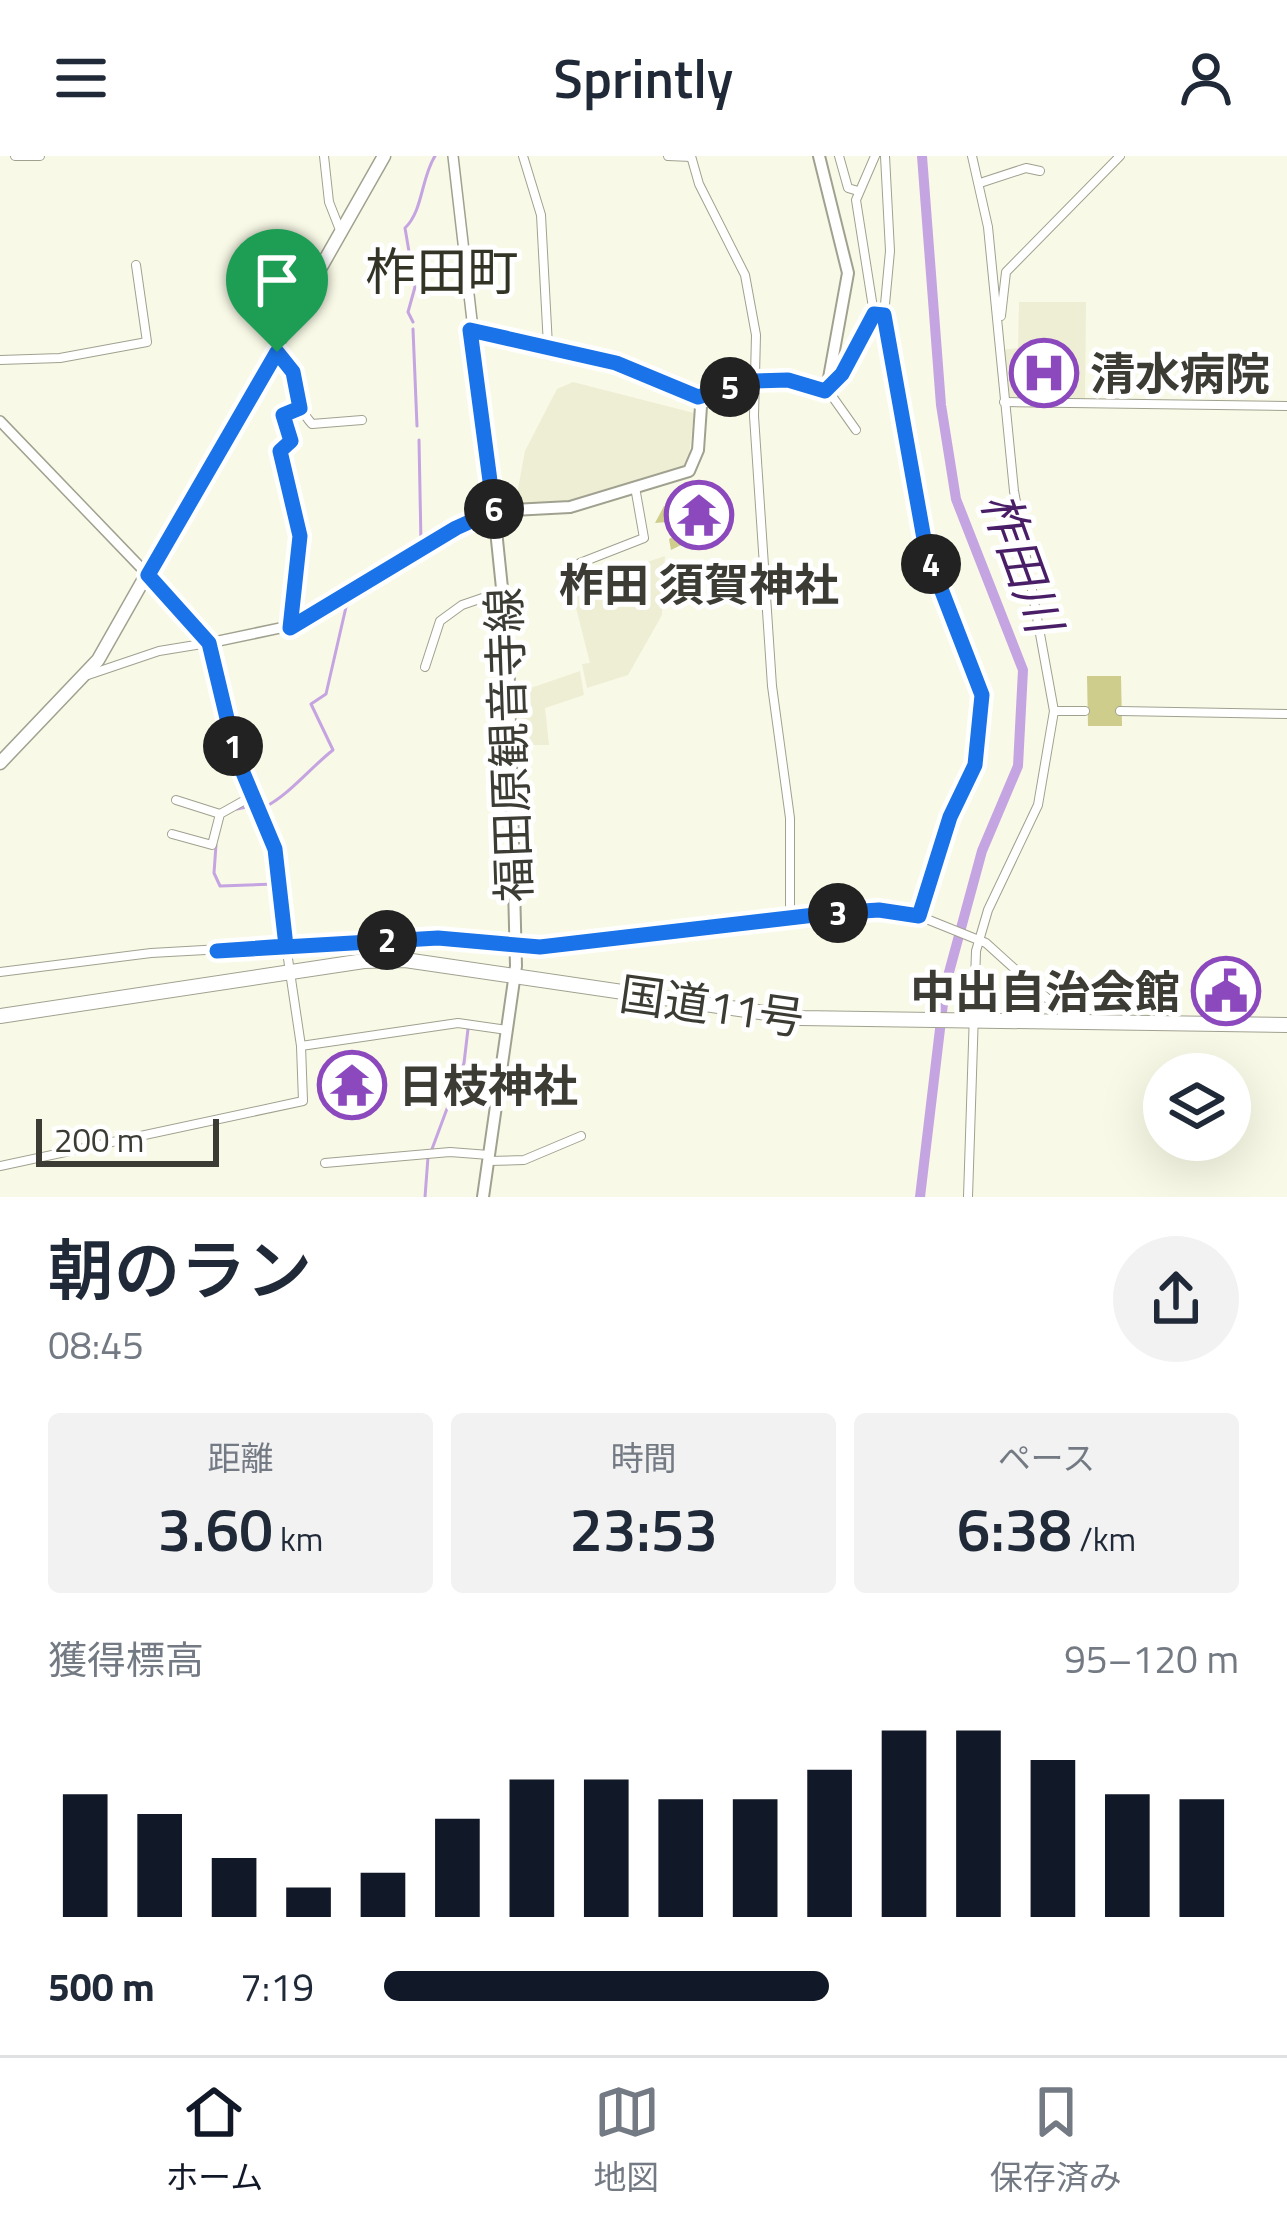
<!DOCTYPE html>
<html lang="ja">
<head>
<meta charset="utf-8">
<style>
	:root { --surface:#fff; --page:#f2f2f3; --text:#1f2937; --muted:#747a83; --line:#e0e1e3; --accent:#111827 }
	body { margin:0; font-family:"Titillium Web","Noto Sans JP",sans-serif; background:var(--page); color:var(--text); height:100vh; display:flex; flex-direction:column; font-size:45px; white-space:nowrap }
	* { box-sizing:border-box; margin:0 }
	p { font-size:39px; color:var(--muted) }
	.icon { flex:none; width:66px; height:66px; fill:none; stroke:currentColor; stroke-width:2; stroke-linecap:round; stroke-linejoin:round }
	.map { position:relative; height:1041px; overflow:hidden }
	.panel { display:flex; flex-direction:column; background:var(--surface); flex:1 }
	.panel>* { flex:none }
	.tools { position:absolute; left:1143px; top:897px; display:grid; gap:24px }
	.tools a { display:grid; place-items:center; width:108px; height:108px; border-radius:50%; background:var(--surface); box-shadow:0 12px 48px #0002; font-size:60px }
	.scale { position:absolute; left:36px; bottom:30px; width:183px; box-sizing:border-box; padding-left:12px; border:6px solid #3c3c35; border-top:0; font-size:33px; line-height:42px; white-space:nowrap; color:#3c3c35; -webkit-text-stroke:9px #fff; paint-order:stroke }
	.pin { position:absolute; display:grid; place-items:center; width:102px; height:102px; color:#fff; margin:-123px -51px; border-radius:50% 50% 50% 0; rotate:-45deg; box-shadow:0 0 12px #0007 }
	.pin .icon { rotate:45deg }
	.km { position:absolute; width:60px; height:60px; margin:-30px; border-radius:50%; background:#222; color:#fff; font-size:33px; line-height:60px; text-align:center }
	.round { display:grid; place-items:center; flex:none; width:126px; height:126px; border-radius:63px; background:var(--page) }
	.overview { display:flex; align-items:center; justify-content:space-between; height:204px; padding:0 48px }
	h1 { font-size:66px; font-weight:600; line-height:90px }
	.figures { display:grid; grid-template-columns:repeat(3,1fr); gap:18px; height:204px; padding:12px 48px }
	.figures div { display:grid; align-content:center; border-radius:12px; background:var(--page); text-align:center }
	.figures b { font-size:60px; font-weight:600 }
	.figures small { font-size:33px; font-weight:400 }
	.figures p { font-size:33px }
	.chart { height:336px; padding:24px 48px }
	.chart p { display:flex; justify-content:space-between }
	.chart svg { width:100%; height:216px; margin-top:12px; stroke:var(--accent); stroke-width:6 }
	ul { padding:0 48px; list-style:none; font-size:39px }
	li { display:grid; grid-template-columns:192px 144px 1fr; align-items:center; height:90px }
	li i { height:30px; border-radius:15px; background:var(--accent) }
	header { display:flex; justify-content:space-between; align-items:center; height:156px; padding:0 48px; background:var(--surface); font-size:54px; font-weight:600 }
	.tab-bar { display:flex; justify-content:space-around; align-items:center; height:168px; border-top:3px solid var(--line); background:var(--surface); font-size:33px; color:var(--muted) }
	.tab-bar a { display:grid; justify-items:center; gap:6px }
	.tab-bar .active { color:var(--accent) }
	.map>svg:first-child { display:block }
	.built { fill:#eeeed4 }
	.green { fill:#cecd8b }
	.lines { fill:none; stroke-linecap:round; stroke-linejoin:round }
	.stream { stroke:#c5a4e2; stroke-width:3 }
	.river { stroke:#c5a4e2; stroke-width:10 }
	.minor-casing { stroke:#a1a190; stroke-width:10 }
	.tertiary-casing { stroke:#a1a190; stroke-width:12 }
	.secondary-casing { stroke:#a1a190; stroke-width:14 }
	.primary-casing { stroke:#a1a190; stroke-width:15 }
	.trunk-casing { stroke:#a1a190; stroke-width:16 }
	.minor { stroke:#fff; stroke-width:8 }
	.tertiary { stroke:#fff; stroke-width:9 }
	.secondary { stroke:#fff; stroke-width:10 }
	.primary { stroke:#fff; stroke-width:12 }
	.trunk { stroke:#fff; stroke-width:14 }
	.route-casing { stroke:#fff; stroke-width:24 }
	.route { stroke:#1a73e8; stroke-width:15 }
	.labels { text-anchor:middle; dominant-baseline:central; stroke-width:10; stroke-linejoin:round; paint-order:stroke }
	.poi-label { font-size:45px; font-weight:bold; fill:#3c3c35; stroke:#fff; text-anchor:start }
	.street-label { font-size:45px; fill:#3c3c35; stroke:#fff }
	.water-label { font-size:48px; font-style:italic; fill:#491e66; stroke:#fff }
	.quarter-label { font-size:51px; fill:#343426; stroke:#fff }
</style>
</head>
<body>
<header><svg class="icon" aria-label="menu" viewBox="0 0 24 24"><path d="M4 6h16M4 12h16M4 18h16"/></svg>Sprintly<svg class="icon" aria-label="person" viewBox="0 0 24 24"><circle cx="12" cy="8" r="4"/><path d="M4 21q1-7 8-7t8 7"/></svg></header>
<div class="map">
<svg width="1287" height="1041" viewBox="0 0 1287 1041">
	<rect width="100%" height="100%" fill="#f9f9e7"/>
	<g class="built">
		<path d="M1019,146h67l-1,96 -80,-1 -3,-47 16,-2z"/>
		<path d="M573,226l121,31 -6,51 -135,41h-38l10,-54 32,-62z"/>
		<path d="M665,400l-3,59 -34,60 -41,13 -5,-24 8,-1 -18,-71 49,-10 17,-17z"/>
		<path d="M580,515l4,24 -39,13 4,37h-34l-1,-42 12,-6 -1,-7z"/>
	</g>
	<g class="green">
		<path d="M697,324l8,4 10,35 -6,12 -38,19 -2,-11 30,-18 5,-11 -28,1 -9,11 -12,1 9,-17 16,1z"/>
		<path d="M1087,520h34l1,50h-34z"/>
	</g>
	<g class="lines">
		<g class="stream">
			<path d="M413,166l-5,-10 7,-25 -10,-59c18,-17 16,-50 30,-72"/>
			<path d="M413,173l4,97"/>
			<path d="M419,284l2,103"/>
			<path d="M265,651c25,-13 44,-38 68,-57l-22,-46 15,-10 20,-87 14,-15"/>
			<path d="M237,653l19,-4"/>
			<path d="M216,689l-2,28 6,13 55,-2"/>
			<path d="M281,728l3,22"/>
			<path d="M432,993l32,-86 4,-34"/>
			<path d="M425,1041l3,-40"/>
		</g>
		<path class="river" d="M920,1041l25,-210 37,-136 36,-85 5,-96 -67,-171 -15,-94 -19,-249"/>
		<g class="minor-casing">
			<g id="minor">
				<path d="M15,0h25"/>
				<path d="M324,0l5,46 11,28"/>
				<path d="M523,0l18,59 7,131"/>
				<path d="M668,0l23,1"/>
				<path d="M691,0l8,28 46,91 11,60 -2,81 18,270 18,132v99"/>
				<path d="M839,0l9,32 10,3"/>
				<path d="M885,0l5,95 -6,64 13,81 29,155 56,145 -7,69 -25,52 -31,99"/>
				<path d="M980,27l46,-15 14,3"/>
				<path d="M1001,160l5,-44 114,-116"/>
				<path d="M471,174l145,33 82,34"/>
				<path d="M276,197c22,21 16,50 36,71l50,-4"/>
				<path d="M0,204l60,-2 87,-16 -11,-77"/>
				<path d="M1004,246l283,4"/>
				<path d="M856,274l-29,-41 15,-15 32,-60 -18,-114 19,-44"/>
				<path d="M580,407l64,-25 -9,-51"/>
				<path d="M290,472l10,-92 -20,-85 11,-10 -8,-26 17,-7"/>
				<path d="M425,511l15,-46 22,-16 41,-14"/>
				<path d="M88,519l71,-24 49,-8"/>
				<path d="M1054,555h31"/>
				<path d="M1120,555l167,3"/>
				<path d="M176,644l44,14"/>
				<path d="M172,678l40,11 8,-31 25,-14h12"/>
				<path d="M0,816l151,-19 250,-14 179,6 299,-35 40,6 67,27 83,75"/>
				<path d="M301,890l157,-23 49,7"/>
				<path d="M488,1005l36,-1 57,-24"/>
				<path d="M325,1007l125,-11 39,3"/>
				<path d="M0,1010l303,-65 -2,-55 -33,-222 -33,-68 -26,-113 -61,-68"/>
				<path d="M968,1041l8,-246 12,-41 50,-105 16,-94 -40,-220 -26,-264 -16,-71"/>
			</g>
		</g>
		<g class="tertiary-casing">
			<g id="tertiary">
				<path d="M0,265l148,154"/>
				<path d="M209,487l90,-19 157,-96 38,-17 -41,-355"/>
			</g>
		</g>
		<g class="secondary-casing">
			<path id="secondary" d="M483,1041l33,-231 -8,-320 -14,-135 76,-4 119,-36 9,-21 4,-58 86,-13 39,10 21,-116 -29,-117"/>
		</g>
		<g class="primary-casing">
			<path id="primary" d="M0,607l98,-103 286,-504"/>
		</g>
		<g class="trunk-casing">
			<path id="trunk" d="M0,860l364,-55 41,-1 395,58 487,7"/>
		</g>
		<use href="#minor" class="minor"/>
		<use href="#tertiary" class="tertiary"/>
		<use href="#secondary" class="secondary"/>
		<use href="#primary" class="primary"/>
		<use href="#trunk" class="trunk"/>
	</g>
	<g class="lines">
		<g class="route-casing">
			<path id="route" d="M277,196l-129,223 61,68 27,113 39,93 11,97 -69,5 221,-13 102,9 292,-34 47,-3 40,6 31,-99 25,-52 7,-70 -56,-145 -42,-235 -10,-1 -32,60 -17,17 -37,-11 -36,1 -54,16 -82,-34 -146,-33 24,181 -38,17 -166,100 10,-92 -20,-85 11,-10 -8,-26 17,-7 -7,-36 -16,-20"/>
		</g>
		<use href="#route" class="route"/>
	</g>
	<defs>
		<g id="hospital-ring" transform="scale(3.45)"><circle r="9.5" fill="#fff" stroke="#8c49bd" stroke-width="1.5"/><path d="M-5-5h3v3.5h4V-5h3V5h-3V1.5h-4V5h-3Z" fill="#8c49bd"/></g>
		<g id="temple-ring" transform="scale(3.45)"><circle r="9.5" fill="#fff" stroke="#8c49bd" stroke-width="1.5"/><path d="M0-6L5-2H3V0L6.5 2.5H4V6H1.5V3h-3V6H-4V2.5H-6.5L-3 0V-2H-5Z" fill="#8c49bd"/></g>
		<g id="civic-ring" transform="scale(3.45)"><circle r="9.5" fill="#fff" stroke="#8c49bd" stroke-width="1.5"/><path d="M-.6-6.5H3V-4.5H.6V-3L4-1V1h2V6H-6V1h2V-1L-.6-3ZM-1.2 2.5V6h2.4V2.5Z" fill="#8c49bd"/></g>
	</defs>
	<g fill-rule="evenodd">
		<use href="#hospital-ring" x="1044" y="217"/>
		<use href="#temple-ring" x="699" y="359"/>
		<use href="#civic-ring" x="1226" y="835"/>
		<use href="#temple-ring" x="352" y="929"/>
	</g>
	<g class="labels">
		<g class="poi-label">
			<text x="1090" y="217">清水病院</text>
			<text x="699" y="428" text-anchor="middle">柞田 須賀神社</text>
			<text x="1180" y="835" text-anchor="end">中出自治会館</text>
			<text x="398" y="929">日枝神社</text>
		</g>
		<g class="street-label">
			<text transform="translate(508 589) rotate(-92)">福田原観音寺線</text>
			<text transform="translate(712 849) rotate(8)">国道11号</text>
		</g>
		<g class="water-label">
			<text transform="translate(1022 406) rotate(70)">柞田川</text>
		</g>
		<g class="quarter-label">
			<text x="442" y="115">柞田町</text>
		</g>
	</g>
</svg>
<div class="tools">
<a><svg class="icon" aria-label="layers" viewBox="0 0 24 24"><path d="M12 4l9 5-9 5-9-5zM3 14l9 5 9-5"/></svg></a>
</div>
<div class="scale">200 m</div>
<div class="pin" style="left:277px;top:196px;background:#1e9e55"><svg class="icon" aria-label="arrive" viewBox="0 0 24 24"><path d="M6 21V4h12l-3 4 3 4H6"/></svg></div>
<b class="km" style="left:233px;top:590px">1</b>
<b class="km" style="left:387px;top:784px">2</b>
<b class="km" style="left:838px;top:757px">3</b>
<b class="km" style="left:931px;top:408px">4</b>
<b class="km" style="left:730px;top:231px">5</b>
<b class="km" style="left:494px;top:353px">6</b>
</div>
<section class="panel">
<div class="overview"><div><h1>朝のラン</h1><p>08:45</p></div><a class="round"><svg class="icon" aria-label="share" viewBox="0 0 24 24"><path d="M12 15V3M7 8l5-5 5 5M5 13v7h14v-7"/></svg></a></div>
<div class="figures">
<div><p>距離</p><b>3.60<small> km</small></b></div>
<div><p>時間</p><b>23:53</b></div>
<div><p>ペース</p><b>6:38<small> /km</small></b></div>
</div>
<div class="chart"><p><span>獲得標高</span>95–120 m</p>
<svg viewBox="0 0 160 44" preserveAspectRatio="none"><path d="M5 44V19M15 44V23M25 44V32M35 44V38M45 44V35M55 44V24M65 44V16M75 44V16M85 44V20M95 44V20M105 44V14M115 44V6M125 44V6M135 44V12M145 44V19M155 44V20"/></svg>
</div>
<ul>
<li><b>500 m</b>7:19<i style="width:52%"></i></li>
</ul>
</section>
<nav class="tab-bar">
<a class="active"><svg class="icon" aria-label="home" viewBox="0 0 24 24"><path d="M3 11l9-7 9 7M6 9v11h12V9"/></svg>ホーム</a>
<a><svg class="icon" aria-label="map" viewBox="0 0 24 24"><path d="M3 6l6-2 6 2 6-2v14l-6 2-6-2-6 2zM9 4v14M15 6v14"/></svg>地図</a>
<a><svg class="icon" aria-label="saved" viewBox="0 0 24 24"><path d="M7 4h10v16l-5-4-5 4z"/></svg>保存済み</a>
</nav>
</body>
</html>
